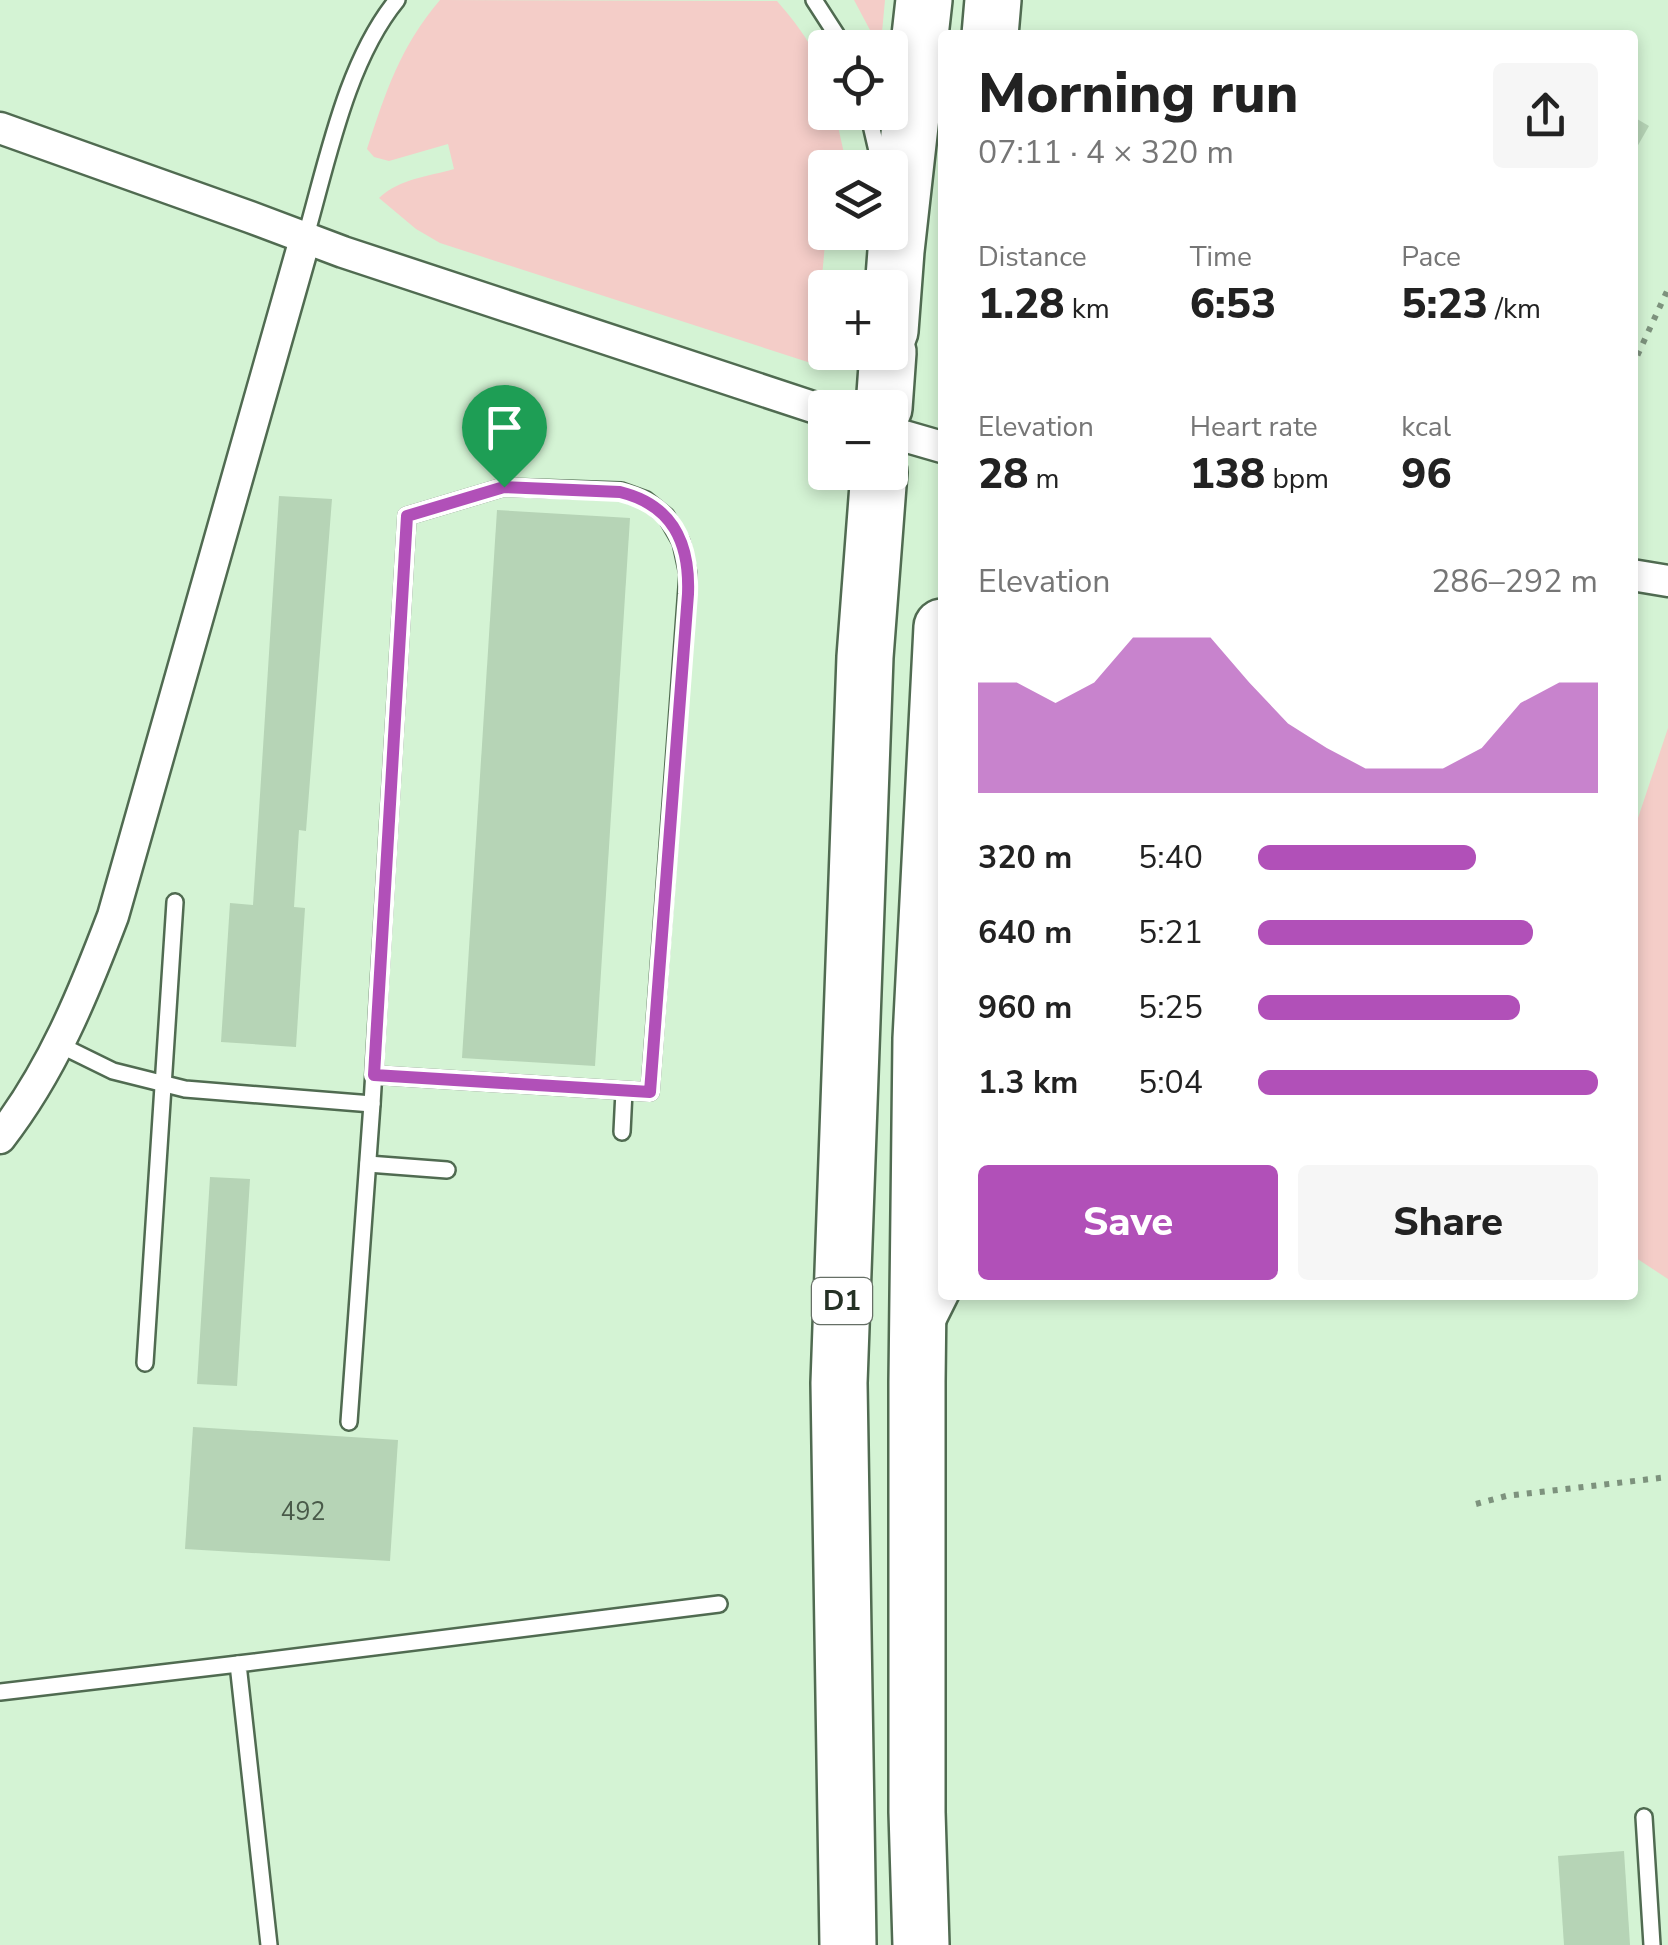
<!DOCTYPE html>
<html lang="en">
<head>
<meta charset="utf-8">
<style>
	:root { --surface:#fff; --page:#f6f6f6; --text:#222; --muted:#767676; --accent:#b150b8 }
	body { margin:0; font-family:"Nunito Sans",sans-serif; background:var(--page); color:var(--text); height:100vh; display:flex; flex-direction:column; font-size:38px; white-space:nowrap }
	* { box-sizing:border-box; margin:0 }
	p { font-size:32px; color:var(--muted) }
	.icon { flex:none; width:55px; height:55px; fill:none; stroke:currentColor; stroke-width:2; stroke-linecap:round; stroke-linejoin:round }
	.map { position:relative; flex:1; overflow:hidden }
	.details { position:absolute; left:938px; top:30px; width:700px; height:1270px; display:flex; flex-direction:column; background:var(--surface); border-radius:10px; box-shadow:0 5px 15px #0003 }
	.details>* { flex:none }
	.fabs { position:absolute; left:808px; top:30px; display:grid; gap:20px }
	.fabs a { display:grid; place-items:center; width:100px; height:100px; border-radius:10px; background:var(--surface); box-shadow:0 5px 15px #0003; font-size:50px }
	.pin { position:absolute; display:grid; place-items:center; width:85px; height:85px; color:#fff; margin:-102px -42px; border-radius:50% 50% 50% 0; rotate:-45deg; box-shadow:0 0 10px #0007 }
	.pin .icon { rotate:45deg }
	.round { display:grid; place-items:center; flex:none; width:105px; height:105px; border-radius:10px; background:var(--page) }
	.overview { display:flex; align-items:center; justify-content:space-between; height:170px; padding:0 40px }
	h1 { font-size:55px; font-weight:800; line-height:75px }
	.stats { display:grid; grid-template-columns:repeat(3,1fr); gap:15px; height:170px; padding:10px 40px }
	.stats div { display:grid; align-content:center }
	.stats b { font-size:42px; font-weight:800 }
	.stats small { font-size:28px; font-weight:400 }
	.stats p { font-size:28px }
	.chart { height:280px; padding:20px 40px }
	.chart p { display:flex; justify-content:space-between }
	.chart svg { width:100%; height:180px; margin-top:10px; fill:var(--accent); opacity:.7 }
	.primary-button { display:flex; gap:20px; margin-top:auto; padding:20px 40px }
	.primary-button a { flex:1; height:115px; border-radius:10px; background:var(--accent); color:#fff; font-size:40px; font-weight:800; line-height:115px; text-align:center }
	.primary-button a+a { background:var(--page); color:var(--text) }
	ul { padding:0 40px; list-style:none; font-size:32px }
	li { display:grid; grid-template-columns:160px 120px 1fr; align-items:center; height:75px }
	li i { height:25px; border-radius:12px; background:var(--accent) }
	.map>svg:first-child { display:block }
	.green { fill:#f4cdc8 }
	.building { fill:#b6d4b6 }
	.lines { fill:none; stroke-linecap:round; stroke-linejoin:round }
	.lane-casing { stroke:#506b51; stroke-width:20 }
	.street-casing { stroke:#506b51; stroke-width:35 }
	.highway-casing { stroke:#506b51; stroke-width:60 }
	.path { stroke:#7d927d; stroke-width:6; stroke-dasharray:5 8; stroke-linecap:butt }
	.lane { stroke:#fff; stroke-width:15 }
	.street { stroke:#fff; stroke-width:30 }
	.highway { stroke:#fff; stroke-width:55 }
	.route-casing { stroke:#fff; stroke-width:20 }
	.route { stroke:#b150b8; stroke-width:12 }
	.labels { text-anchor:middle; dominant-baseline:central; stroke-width:9; stroke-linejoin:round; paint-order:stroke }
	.number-label { font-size:25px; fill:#495a49 }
	.shield { fill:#fff; stroke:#666f66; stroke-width:2.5 }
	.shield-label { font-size:28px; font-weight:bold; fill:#253125 }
</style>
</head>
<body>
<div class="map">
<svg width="1668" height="1945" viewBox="0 0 1668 1945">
	<rect width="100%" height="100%" fill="#d4f3d4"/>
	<g class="green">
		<path d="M440,0l337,1c19,22 40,48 47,78 3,10 1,23 1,33l10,1 12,54 -22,1 1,65 -12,131 -374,-121 -24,-14 -37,-31c22,-20 48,-21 75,-29l-6,-25 -59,17 -15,-4 -7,-8c19,-58 33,-102 73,-149z"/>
		<path d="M854,0h31l-3,32h-11z"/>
		<path d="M1668,728v551l-35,-23v-423z"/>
	</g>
	<g class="building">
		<path d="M1632,116l17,10 -12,21 -5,-3z"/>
		<path d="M279,496l53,3 -26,332 -7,-1 -5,77 11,1 -9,139 -75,-5 9,-139 23,2z"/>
		<path d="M497,510l133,8 -35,548 -133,-8z"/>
		<path d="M210,1177l40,2 -13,207 -40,-2z"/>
		<path d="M193,1427l205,13 -8,121 -205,-12z"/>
		<path d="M1624,1851l6,94h-66l-6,-89z"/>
	</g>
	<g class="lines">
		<g class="lane-casing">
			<g id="lane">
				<path d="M814,0l31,48"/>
				<path d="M868,112l13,56"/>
				<path d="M305,239c22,-76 41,-177 92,-239"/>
				<path d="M60,1045l53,26 72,18 187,15"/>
				<path d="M622,1132l2,-41"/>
				<path d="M368,1164l79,6"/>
				<path d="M938,1321l13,-26"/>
				<path d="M145,1363l30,-461"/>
				<path d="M349,1422l23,-318 35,-588 97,-29 117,4 25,9 20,16 15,26 7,32 -38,518 -276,-17"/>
				<path d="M0,1692l238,-28"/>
				<path d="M1644,1817l8,128"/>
				<path d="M269,1945l-31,-281 481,-60"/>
			</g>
		</g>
		<g class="street-casing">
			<g id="street">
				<path d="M0,128l250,89 93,35 482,159"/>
				<path d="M890,432l52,15"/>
				<path d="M1632,575l36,6"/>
				<path d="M0,1138c52,-67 83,-143 113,-222l192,-677"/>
			</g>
		</g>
		<g class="highway-casing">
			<g id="highway">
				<path d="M990,35l3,-35"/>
				<path d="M890,331l6,-80 28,-251"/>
				<path d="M884,408l4,-56"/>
				<path d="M848,1945l-9,-562 26,-726 14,-185"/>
				<path d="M921,1945l-4,-133v-430l4,-343 21,-412"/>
			</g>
		</g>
		<g class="path">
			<path d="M1632,367l36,-78"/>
			<path d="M1476,1504l30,-8 162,-19"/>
		</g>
		<use href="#lane" class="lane"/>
		<use href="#street" class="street"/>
		<use href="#highway" class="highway"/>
	</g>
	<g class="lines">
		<g class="route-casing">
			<path id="route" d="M504,487l116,5c53,13 70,51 68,102l-38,498 -276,-17 33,-559z"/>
		</g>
		<use href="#route" class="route"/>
	</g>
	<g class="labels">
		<g class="number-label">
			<text x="303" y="1512">492</text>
		</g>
		<rect class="shield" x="812" y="1278" width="60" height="46" rx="8"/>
		<g class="shield-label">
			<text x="842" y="1301">D1</text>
		</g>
	</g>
</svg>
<div class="fabs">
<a><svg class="icon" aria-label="locate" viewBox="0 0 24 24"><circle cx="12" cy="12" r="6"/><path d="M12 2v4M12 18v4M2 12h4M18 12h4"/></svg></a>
<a><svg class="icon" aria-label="layers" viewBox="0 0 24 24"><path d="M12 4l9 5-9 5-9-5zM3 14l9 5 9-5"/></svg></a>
<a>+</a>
<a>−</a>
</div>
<div class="pin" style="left:504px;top:487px;background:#1e9e55"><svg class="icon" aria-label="arrive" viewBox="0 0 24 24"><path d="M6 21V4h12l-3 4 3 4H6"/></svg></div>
<section class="details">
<div class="overview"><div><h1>Morning run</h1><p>07:11 · 4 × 320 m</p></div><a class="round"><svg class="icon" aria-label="share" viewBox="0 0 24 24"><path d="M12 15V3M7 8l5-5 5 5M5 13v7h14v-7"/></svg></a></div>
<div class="stats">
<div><p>Distance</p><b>1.28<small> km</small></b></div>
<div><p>Time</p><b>6:53</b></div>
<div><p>Pace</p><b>5:23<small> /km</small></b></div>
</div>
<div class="stats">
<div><p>Elevation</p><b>28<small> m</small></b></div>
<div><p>Heart rate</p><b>138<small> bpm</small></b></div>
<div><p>kcal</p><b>96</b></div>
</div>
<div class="chart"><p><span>Elevation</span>286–292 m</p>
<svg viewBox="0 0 160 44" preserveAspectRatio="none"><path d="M0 44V17L10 17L20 22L30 17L40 6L50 6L60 6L70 17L80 27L90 33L100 38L110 38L120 38L130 33L140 22L150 17L160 17V44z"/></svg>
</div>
<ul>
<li><b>320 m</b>5:40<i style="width:64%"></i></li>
<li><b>640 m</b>5:21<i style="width:81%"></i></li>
<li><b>960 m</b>5:25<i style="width:77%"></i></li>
<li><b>1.3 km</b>5:04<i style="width:100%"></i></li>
</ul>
<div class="primary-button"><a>Save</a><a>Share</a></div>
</section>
</div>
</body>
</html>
